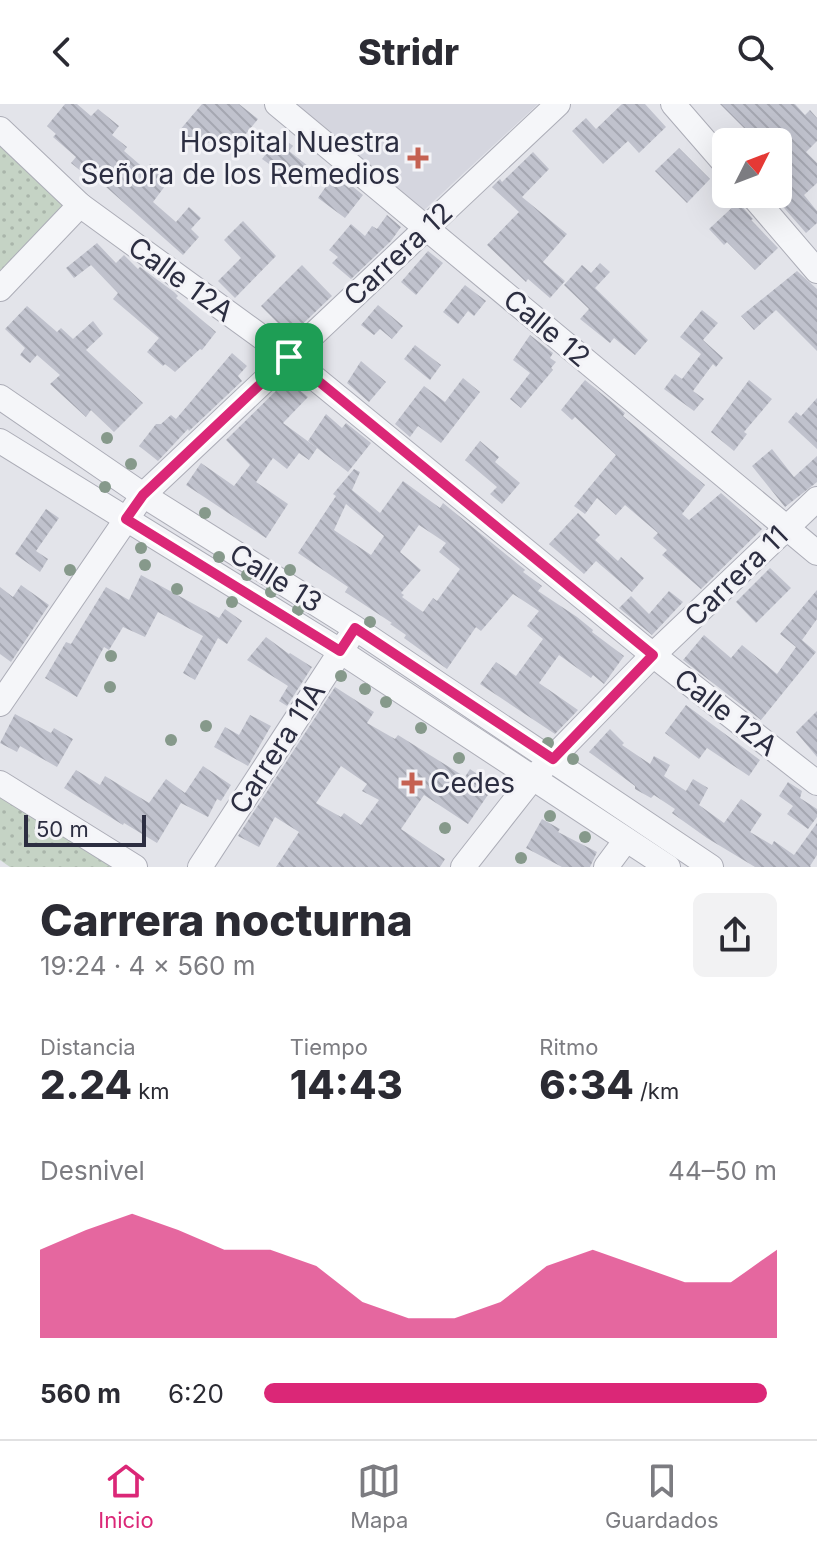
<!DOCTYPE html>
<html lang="es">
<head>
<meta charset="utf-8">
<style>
	:root { --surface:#fff; --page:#f2f2f3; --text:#2b2b33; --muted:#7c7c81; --line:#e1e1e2; --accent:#db2777 }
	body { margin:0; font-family:Inter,sans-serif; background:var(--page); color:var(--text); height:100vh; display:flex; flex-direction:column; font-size:30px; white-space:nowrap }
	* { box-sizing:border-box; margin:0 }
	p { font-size:26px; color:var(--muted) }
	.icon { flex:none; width:44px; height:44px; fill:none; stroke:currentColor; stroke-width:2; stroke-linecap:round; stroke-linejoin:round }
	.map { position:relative; height:763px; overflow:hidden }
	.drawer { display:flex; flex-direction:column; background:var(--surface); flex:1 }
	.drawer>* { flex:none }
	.needle { width:52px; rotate:48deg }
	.buttons { position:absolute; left:712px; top:24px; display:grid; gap:16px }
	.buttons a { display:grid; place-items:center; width:80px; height:80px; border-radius:12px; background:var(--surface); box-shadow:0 8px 32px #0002; font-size:40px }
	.scale { position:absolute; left:24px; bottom:20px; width:122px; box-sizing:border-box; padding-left:8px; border:4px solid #2c2e41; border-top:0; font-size:22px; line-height:28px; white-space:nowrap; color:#2c2e41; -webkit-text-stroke:6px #f3f3f7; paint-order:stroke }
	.pin { position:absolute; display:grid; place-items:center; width:68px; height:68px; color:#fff; margin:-34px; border-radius:16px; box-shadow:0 4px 12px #0006 }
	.round { display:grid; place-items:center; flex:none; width:84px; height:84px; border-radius:12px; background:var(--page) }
	.head { display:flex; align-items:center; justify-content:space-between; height:136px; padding:0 40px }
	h1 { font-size:44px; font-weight:800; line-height:60px }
	.stats { display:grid; grid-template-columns:repeat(3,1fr); gap:12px; height:136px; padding:8px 40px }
	.stats div { display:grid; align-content:center }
	.stats b { font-size:40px; font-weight:800 }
	.stats small { font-size:22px; font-weight:400 }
	.stats p { font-size:22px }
	.chart { height:224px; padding:16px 40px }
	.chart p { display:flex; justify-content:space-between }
	.chart svg { width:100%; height:144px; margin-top:8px; fill:var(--accent); opacity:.7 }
	ul { padding:0 40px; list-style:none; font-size:26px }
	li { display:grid; grid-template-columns:128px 96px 1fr; align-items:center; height:60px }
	li i { height:20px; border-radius:10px; background:var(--accent) }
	header { display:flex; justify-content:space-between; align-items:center; height:104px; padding:0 40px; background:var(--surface); font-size:36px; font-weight:800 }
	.tab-bar { display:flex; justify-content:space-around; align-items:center; height:112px; border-top:2px solid var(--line); background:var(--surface); font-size:22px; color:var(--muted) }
	.tab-bar a { display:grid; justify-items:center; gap:4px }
	.tab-bar .active { color:var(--accent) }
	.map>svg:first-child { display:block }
	.built { fill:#d5d6df }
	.park { fill:url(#park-dots) }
	.building { fill:url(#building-back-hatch); fill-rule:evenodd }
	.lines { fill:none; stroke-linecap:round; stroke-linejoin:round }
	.minor-casing { stroke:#acadb7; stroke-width:26 }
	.minor { stroke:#f5f6f9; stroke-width:24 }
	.tree { fill:#86998b }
	.route-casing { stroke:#fff; stroke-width:16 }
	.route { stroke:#db2777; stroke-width:10 }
	.poi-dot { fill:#c56152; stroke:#f3f3f7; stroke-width:3 }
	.labels { text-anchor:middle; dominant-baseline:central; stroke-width:6; stroke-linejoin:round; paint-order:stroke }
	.poi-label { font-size:28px; fill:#2c2e41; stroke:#f3f3f7; text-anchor:end }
	.street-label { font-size:28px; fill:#2c2e41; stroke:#f3f3f7 }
</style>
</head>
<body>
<header><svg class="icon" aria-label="back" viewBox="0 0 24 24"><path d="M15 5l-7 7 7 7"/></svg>Stridr<svg class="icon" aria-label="search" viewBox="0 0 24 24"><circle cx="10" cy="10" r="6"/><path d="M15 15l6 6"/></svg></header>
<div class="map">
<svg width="817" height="763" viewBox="0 0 817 763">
	<defs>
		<pattern id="park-dots" width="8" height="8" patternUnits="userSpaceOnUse" patternTransform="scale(2)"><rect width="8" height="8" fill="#c5d3c5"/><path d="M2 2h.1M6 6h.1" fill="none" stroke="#a9b5aa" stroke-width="1.8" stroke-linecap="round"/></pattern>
		<pattern id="building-back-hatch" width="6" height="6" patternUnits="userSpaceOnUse" patternTransform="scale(2)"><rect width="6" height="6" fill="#c0c2cd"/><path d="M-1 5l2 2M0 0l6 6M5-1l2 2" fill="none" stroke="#a5a7b1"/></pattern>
	</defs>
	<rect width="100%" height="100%" fill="#e3e4ea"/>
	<path class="built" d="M292,0h246l-117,109z"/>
	<g class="park">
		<path d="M0,41l68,60 -68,74z"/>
		<path d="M0,688l116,75h-106l-10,-7z"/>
	</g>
	<g class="building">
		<path d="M65,0h12l14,12 7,-7 21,17 -7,9 15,12 -3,4 22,19 4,-6 14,12 -5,6 6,4 -12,16 23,20 13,-15 12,11 -10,11 8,8 -16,18 -78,-69 -21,-18 -3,3 -10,-8 5,-6 -23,-20 3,-3 -9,-8z"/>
		<path d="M202,0h37l19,15 -26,32 -18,-15 -12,14 -23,-19z"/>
		<path d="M622,0h23l21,23 -27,26 -11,-12 -25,23 -31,-33 14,-13 10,11z"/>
		<path d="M720,0h75l10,11 5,-5 7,8v23l-11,11 11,11v20l-13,12 13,16v12l-11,10 -28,-32v-59h-48l15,-13z"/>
		<path d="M280,32l13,10 -4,5 19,15 -12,17 -34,-24z"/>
		<path d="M679,44l31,31 -23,24 -32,-32z"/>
		<path d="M533,48l16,17 -27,28 45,37 -24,28 22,19 -15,17 -22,-19 -2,3 -39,-37 32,-33 -27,-25 8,-8 2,3z"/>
		<path d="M333,72l16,12 3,-2 11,9 -18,23 -27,-20z"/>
		<path d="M738,98l15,17 -2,1 27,28 -23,22 -28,-28 -3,3 -15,-16z"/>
		<path d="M387,111l14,12 -10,14 -40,38 -19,-16 6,-6 -9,-7 22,-26 14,12 7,-10 5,3z"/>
		<path d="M243,117l33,35 -41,42 -17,-17 23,-23 -17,-18z"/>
		<path d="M97,139l19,20 8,-8 14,14 2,-2 34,25 4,4 -2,2 40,34 -14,18 -2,-1 -25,23 -10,-8 -2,2 -16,-14 12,-14 -46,-39 5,-6 -27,-28 -17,13 -8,-10z"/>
		<path d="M428,147l15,12 -27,32 -15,-13z"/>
		<path d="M600,159l10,9 -15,16 53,52 -13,15 -21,-17 -4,5 -30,-24 9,-10 -25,-24 18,-20 9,8z"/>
		<path d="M302,161l30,31 -44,42 -13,-9 5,-4 -19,-19z"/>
		<path d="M797,167l20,18v62l-41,-41 -22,20 -13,-14z"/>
		<path d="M465,181l21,16 -12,15 -6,-5 -10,13 -15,-12z"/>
		<path d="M378,201l25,21 -11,13 -12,-10 -6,6 -13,-10z"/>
		<path d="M27,202l30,26 4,-4 12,11 20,-18 10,13 -17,16 57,53 -29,29 -23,-22 -5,7 -36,-33 10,-9 -23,-20 -7,8 -10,-8 5,-7 -20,-19z"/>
		<path d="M702,206l16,13 -15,17 20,18 -7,9 -3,-3 -20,27 11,8 -10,12 -30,-22 11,-15 7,5 19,-25 -21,-17z"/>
		<path d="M530,231l23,18 -3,5 6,4 -5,6 2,2 -32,38 -11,-9 20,-26 -17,-13z"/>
		<path d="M415,241l26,20 -11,15 -26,-21z"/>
		<path d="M232,249l15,13 -9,10 4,5 -53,50 -1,-2 -30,32 -19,-15 17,-22h5l10,-9 5,4z"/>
		<path d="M361,257l25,21 -17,20 -22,-19z"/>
		<path d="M463,274l17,14 -39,51 -23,-17 -8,11 -15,-13 29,-38 21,16z"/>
		<path d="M287,276l21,17 -25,26 34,25 -8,12 -10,-7 -12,16 -14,-11 -17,24 32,22 -22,34 -80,-53 15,-22 33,23 16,-21 -24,-25z"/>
		<path d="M585,276l40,33 -2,3 82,69 -23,29 7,6 32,-27 41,36 -61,60 -39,-34 5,-5 -14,-12 5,-5 -33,-28 -9,10 -19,-17 -12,16 -11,-8 42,-51 -41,-38 -3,3 -11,-10z"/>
		<path d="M749,276l23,19 -28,33 3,2 -13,17 -23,-19z"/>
		<path d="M817,294v51l-29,-27 8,-10 5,4z"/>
		<path d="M326,310l16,14 4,-5 25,20 -23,29 -40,-31z"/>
		<path d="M480,337l19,16 -4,5 25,21 -18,21 -12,-10 7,-7 -32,-27z"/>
		<path d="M772,345l22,28 23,-21v26l-32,25 -33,-41z"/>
		<path d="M354,365l6,3 -8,18 28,23 23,-32 37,27 3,-5 82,67 -2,2 19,14 -4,5 39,26 16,13 -1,2 32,24 -20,28 -11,-9 -2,3 -32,-23 -20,28 39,27 -23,24 -75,-50 16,-22 20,14 27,-37 -16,-13 12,-15 -26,-17 -32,37 -5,-4 -29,42 -43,-31 2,-3 -16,-11 2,-1 -47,-31 3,-5 -50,-34 38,-57 -3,-2zM346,400l38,32 -13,19 -37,-25zM419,421l27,18 -7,9 21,17 -23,32 -4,-3 -10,14 -21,-15 2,-2 -3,-2 20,-23 -21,-18z"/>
		<path d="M46,405l13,9 -23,33 12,8 -8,13 -25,-18z"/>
		<path d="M578,409l22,22 -5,5 23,21 3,-4 23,21 -12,14 -36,-31 -12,13 -35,-30z"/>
		<path d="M770,464l21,20 -35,35 -20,-21z"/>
		<path d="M141,471l78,43 6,-9 17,12 -15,23 -9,-6 -23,42 -12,-7 20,-37 -45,-24 -13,25 -22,-10 -14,23 -5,-3 -27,50 -32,-19 21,-36 5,2 35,-57 23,13z"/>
		<path d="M21,481l28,20 -38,57 -11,-8v-67l13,10z"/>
		<path d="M817,486v29l-15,21 14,12 -55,68 -78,-60 21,-25 27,23 11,-13 35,29 19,-27 -16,-13z"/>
		<path d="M669,487l14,11 -31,33 -33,-27 12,-12 18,18z"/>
		<path d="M266,533l23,17 1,-1 22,14 -25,39 -8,-5 9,-15 -41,-26z"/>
		<path d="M335,583l39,25 -7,11 28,16 3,-4 67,42 5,-8 24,17 -26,38 -44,-29 -23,34 44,30 -5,8h-164l23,-35 -24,-15 -16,30 -21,-11zM341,662l26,18 -5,7 17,9 -18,25 -17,-12 -3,4 -25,-14z"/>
		<path d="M686,601l74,55 -11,16 -42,-28 -8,11 -34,-26z"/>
		<path d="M817,607v46l-21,-25z"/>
		<path d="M15,610l36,19 3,-5 19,11 -16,28 -37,-21 -3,6 -17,-9z"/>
		<path d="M250,611l21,11 -23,40 -34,-19 11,-20 14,8z"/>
		<path d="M610,625l14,14 -2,2 28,19 4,-8 16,9 -6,11 22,15 7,-12 15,9 -9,17 25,18 17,-24 21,15 -12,18 22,13 2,-4 20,14 23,-32v32l-7,11 1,1h-56l-48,-29 -35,-25 3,-4 -21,-14 -3,3 -16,-9v-3l-46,-34z"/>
		<path d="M203,662l28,19 -10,16 -4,-2 -9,18 -27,-14 -24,40 -33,-20 -1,2 -59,-37 12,-18 24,15 5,-9 44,27 17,-24 19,14z"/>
		<path d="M788,678l14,9 -2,7 17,11v8l-9,12 -21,-15 6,-8 -14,-10z"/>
		<path d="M542,715l18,10 -2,3 39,20 -7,15h-28l-36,-19z"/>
	</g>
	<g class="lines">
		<g class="minor-casing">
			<g id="minor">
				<path d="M277,0l540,449"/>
				<path d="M673,0l53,61"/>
				<path d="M0,25l80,76 209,152 364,298 164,128"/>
				<path d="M751,90l66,77"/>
				<path d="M0,185l80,-84"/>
				<path d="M0,293l143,98 212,133 356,239"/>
				<path d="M0,337l340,210 328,216"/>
				<path d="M0,600l143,-209 415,-391"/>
				<path d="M0,679l135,84"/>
				<path d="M200,763l148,-227"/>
				<path d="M463,763l69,-88 121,-124 164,-156"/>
				<path d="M606,763l20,-27"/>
			</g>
		</g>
		<use href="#minor" class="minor"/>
	</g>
	<g class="tree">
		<circle cx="107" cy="334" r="6"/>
		<circle cx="131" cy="360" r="6"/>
		<circle cx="105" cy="383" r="6"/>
		<circle cx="205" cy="409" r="6"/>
		<circle cx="141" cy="444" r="6"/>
		<circle cx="219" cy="453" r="6"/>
		<circle cx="145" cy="461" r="6"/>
		<circle cx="70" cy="466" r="6"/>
		<circle cx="290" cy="466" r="6"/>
		<circle cx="247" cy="471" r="6"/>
		<circle cx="177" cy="485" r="6"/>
		<circle cx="271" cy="488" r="6"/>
		<circle cx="232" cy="498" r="6"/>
		<circle cx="298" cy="506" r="6"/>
		<circle cx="370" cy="518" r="6"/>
		<circle cx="111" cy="552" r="6"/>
		<circle cx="341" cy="572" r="6"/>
		<circle cx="110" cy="583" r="6"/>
		<circle cx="365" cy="585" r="6"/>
		<circle cx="386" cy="598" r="6"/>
		<circle cx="206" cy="622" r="6"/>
		<circle cx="421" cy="624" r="6"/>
		<circle cx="171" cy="636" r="6"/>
		<circle cx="548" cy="639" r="6"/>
		<circle cx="459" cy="654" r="6"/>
		<circle cx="573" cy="655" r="6"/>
		<circle cx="500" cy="681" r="6"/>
		<circle cx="550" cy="712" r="6"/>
		<circle cx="445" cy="724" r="6"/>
		<circle cx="585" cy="733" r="6"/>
		<circle cx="521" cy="754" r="6"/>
	</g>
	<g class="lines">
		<g class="route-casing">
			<path id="route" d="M289,253l364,298 -100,104 -198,-131 -15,23 -214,-132 17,-24z"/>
		</g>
		<use href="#route" class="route"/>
	</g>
	<g class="poi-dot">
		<path d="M414 42h8v8h8v8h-8v8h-8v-8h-8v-8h8z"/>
		<path d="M408 667h8v8h8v8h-8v8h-8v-8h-8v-8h8z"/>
	</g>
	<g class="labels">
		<g class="poi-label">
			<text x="400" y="38">Hospital Nuestra<tspan x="400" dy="32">Señora de los Remedios</tspan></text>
			<text x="430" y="679" text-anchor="start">Cedes</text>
		</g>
		<g class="street-label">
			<text transform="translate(398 150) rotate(-43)">Carrera 12</text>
			<text transform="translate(181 175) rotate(36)">Calle 12A</text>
			<text transform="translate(547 224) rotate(40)">Calle 12</text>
			<text transform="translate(736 472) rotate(-44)">Carrera 11</text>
			<text transform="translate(276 474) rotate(32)">Calle 13</text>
			<text transform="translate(726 608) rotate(38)">Calle 12A</text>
			<text transform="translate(277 644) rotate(-57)">Carrera 11A</text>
		</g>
	</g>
</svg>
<div class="buttons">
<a><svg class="needle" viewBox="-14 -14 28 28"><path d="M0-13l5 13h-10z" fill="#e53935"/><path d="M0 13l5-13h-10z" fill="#7c7c81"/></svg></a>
</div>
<div class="scale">50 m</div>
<div class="pin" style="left:289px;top:253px;background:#1e9e55"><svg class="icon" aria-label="arrive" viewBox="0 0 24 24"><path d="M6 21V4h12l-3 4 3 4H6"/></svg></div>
</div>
<section class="drawer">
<div class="head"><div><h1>Carrera nocturna</h1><p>19:24 · 4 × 560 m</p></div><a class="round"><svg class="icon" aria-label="share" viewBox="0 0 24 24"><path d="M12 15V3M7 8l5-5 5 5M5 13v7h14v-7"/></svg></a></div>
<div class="stats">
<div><p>Distancia</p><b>2.24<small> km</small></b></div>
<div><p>Tiempo</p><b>14:43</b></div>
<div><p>Ritmo</p><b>6:34<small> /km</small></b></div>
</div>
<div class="chart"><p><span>Desnivel</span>44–50 m</p>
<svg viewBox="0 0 160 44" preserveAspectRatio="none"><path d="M0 44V17L10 11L20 6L30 11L40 17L50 17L60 22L70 33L80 38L90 38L100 33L110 22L120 17L130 22L140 27L150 27L160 17V44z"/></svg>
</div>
<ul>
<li><b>560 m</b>6:20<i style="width:98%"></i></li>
</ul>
</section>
<nav class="tab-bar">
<a class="active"><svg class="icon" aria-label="home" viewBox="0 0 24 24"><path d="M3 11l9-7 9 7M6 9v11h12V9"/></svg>Inicio</a>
<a><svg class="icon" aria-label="map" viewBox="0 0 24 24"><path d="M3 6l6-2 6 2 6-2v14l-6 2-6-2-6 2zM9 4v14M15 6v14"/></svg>Mapa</a>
<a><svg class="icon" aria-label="saved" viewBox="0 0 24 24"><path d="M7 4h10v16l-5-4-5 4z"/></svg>Guardados</a>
</nav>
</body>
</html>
